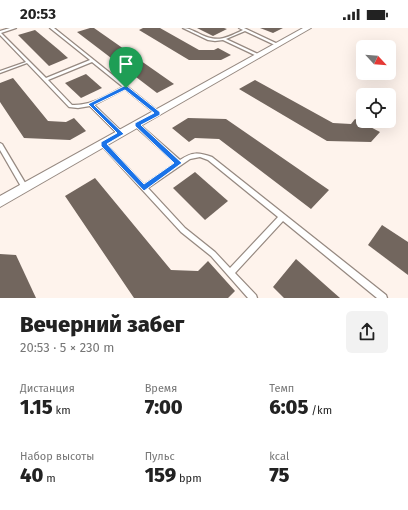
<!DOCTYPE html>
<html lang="ru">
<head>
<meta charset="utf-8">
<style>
	:root { --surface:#fff; --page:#f2f2f2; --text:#222; --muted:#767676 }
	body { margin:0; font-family:"Fira Sans",sans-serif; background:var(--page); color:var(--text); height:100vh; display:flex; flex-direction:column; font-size:15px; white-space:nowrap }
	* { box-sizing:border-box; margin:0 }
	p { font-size:13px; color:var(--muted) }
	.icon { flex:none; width:22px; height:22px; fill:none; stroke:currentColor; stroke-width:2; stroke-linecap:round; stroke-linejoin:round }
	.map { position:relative; height:270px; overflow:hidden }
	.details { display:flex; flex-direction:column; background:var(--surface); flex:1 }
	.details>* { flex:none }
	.needle { width:26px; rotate:116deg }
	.fabs { position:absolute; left:356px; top:12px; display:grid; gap:8px }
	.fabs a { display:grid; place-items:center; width:40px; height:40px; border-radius:6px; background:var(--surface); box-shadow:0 4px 16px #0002; font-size:20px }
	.pin { position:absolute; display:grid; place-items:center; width:34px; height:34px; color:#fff; margin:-41px -17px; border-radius:50% 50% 50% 0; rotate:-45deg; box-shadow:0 0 4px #0007 }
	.pin .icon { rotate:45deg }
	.round { display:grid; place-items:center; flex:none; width:42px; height:42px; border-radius:6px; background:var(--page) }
	.headline { display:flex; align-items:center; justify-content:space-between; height:68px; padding:0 20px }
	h1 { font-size:22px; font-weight:800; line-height:30px }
	.figures { display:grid; grid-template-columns:repeat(3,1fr); gap:6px; height:68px; padding:4px 20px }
	.figures div { display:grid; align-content:center }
	.figures b { font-size:20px; font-weight:800 }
	.figures small { font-size:11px; font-weight:400 }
	.figures p { font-size:11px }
	.status { display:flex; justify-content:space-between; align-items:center; height:28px; padding:0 20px; background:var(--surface); direction:ltr }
	.status svg { height:11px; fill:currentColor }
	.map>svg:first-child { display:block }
	.building { fill:#72665e }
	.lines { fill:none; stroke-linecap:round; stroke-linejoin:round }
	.service-casing { stroke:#968981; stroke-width:2.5 }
	.minor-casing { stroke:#968981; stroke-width:2 }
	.service { fill:#fff; fill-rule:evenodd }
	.minor { fill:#fff; fill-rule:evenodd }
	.route { fill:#1a73e8; stroke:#fff; fill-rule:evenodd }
</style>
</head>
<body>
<div class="status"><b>20:53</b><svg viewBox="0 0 49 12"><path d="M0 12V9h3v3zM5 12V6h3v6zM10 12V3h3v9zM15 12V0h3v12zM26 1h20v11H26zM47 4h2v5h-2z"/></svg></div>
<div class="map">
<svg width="408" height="270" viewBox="0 0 408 270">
	<rect width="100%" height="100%" fill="#fef3ec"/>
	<g class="building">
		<path d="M90,0h4l80,56 -17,9 -80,-61z"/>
		<path d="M143,0h17l39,22h15l4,-2 13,7 -10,5h-32l-50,-30z"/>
		<path d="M197,0h27l3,1 -14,7z"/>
		<path d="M260,0h23l-10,5z"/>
		<path d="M35,2l24,20 9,8 -19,8 -31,-31z"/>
		<path d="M86,46l16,14 -21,10 -16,-15z"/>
		<path d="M13,50l35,43 18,1 8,-4 12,13 -16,9 -46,-2 -24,-36v-19z"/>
		<path d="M255,52l78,43 18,1 4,-5 25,13 -9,10 -44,-1 -88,-52z"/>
		<path d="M188,90l38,1 103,71 -18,19 -92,-70 -24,-1 -6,4 -17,-14z"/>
		<path d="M195,144l33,29 -23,19 -32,-32z"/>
		<path d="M95,150l76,92 27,1 10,-10 27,30 -7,7h-94l-69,-102z"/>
		<path d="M382,197l26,17v33l-40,-30z"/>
		<path d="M0,226l16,1 20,43h-36z"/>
		<path d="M296,231l36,32 8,7h-56l-11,-11z"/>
	</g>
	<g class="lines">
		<g class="service-casing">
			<g id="service">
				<path d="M10,0h6l-15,5 45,45 44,-18 -40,-32h4l106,85v1h-4l-31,-25 -31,16 29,28 1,1 -1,1h-4l-29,-29 -12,2 -9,-1 -42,-44 -27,10v-2l26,-9 -26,-27v-4zM92,34l31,25c-16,8 -32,19 -51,18l-24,-25z"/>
				<path d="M183,0c6,0 10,3 15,5 19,10 26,6 45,-3l-4,-2h5l36,17 -3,1 -32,-15 -19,8 34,16v2h-1l-36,-17 -8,1 -7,-1z"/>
				<path d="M137,95l2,1 41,36c12,-8 18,-8 32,-3l174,138 1,3h-10l-94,-77 -48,52 21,22 1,3h-9l-37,-42 -30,-24 -80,-87 -1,-1 1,-1h4l39,42 32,-22 -41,-37v-1zM200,129l8,3 70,57 -48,51 -15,-16 -30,-24 -37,-40 42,-29z"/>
				<path d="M0,115l2,1 25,42 1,2 -1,2 -2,1 -2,-1 -23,-40z"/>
			</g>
		</g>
		<g class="minor-casing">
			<path id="minor" d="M303,0h8l-311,179v-11z"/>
		</g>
		<use href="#service" class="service"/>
		<use href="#minor" class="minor"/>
	</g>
	<path class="route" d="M124,58h3l33,26v3l-19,10 41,38 -38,28 -43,-45v-4l16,-9 -29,-29zM125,62l29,23 -19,10v3l39,37 -30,21 -37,-40 17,-10 -30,-29z"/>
</svg>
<div class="fabs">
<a><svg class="needle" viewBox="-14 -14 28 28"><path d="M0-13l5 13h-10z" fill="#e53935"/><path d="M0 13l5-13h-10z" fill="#767676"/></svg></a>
<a><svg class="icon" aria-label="locate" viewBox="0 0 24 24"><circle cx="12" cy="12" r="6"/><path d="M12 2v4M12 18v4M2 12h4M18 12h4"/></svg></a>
</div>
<div class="pin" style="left:126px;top:60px;background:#1e9e55"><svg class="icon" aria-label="arrive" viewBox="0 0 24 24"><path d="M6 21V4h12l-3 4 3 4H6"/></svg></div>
</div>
<section class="details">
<div class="headline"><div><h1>Вечерний забег</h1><p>20:53 · 5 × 230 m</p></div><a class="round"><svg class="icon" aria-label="share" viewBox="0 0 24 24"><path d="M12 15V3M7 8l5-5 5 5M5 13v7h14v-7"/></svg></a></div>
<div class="figures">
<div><p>Дистанция</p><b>1.15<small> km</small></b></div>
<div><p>Время</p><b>7:00</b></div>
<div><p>Темп</p><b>6:05<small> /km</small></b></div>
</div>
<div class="figures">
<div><p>Набор высоты</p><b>40<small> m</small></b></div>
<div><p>Пульс</p><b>159<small> bpm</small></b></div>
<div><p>kcal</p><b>75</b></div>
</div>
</section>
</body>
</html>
